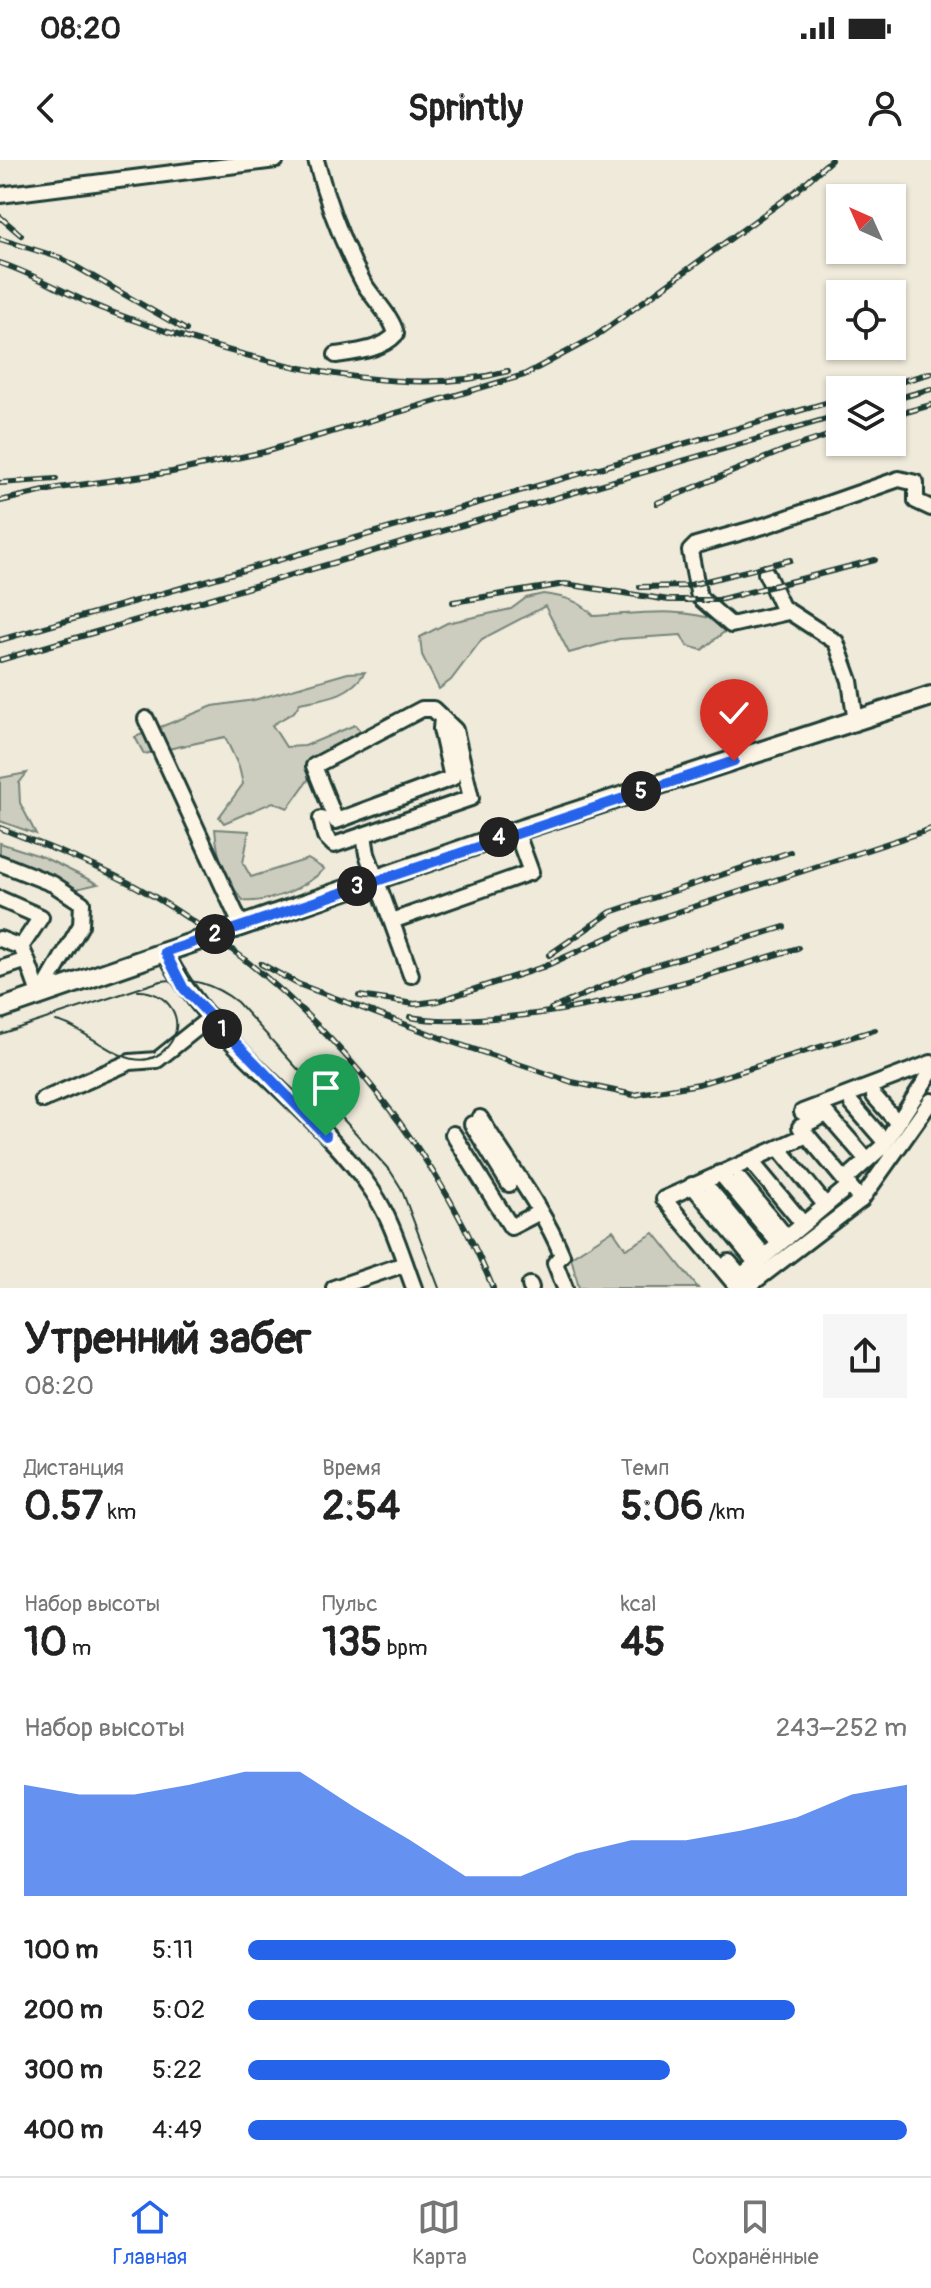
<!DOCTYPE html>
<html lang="ru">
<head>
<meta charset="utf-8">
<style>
	:root { --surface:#fff; --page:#f6f6f6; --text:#222; --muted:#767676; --line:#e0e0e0; --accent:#2563eb }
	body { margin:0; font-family:Pangolin,sans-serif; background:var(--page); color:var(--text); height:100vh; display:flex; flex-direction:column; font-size:30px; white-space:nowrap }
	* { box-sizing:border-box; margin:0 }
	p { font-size:26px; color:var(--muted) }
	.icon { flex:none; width:44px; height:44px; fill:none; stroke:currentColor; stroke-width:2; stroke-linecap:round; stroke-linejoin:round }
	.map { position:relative; height:1128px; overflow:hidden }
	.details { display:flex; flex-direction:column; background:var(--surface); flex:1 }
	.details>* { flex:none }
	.needle { width:52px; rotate:315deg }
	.fabs { position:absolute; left:826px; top:24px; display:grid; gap:16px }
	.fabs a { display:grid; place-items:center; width:80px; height:80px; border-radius:0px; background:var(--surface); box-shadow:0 2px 6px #0004; font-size:40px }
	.pin { position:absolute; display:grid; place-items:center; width:68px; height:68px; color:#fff; margin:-82px -34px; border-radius:50% 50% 50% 0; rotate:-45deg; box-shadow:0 0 8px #0007 }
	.pin .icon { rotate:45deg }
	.km { position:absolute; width:40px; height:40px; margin:-20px; border-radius:50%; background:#222; color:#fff; font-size:22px; line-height:40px; text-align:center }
	.round { display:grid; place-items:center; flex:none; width:84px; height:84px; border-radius:0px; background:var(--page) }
	.headline { display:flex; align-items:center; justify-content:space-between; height:136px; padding:0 24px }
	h1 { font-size:44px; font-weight:700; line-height:60px }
	.stats { display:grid; grid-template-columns:repeat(3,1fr); gap:12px; height:136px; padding:8px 24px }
	.stats div { display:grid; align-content:center }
	.stats b { font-size:40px; font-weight:700 }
	.stats small { font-size:22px; font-weight:400 }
	.stats p { font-size:22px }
	.chart { height:224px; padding:16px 24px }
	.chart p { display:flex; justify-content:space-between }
	.chart svg { width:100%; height:144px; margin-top:8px; fill:var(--accent); opacity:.7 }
	ul { padding:0 24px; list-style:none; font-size:26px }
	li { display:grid; grid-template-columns:128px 96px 1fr; align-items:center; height:60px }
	li i { height:20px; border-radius:10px; background:var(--accent) }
	.status { display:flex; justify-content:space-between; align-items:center; height:56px; padding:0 40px; background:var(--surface); direction:ltr }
	.status svg { height:22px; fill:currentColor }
	header { display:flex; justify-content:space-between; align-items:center; height:104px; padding:0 24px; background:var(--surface); font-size:36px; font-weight:700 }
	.dock { display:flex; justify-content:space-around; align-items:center; height:112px; border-top:2px solid var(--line); background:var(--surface); font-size:22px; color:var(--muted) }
	.dock a { display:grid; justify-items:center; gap:4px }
	.dock .current { color:var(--accent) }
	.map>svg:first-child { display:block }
	.green { fill:#cccdbf; stroke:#76857a; stroke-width:2 }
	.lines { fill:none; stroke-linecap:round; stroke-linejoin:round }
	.minor-casing { stroke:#1f3d34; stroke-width:20 }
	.major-casing { stroke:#1f3d34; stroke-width:24 }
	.minor { stroke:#fcf5e5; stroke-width:14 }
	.major { stroke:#fcf5e5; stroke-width:18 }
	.tram { stroke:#1f3d34; stroke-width:2 }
	.rail-casing { stroke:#1f3d34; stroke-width:6 }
	.rail { stroke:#fcf5e5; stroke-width:3; stroke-dasharray:9; stroke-linecap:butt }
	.route-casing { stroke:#fff; stroke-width:16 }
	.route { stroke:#2563eb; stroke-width:10 }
</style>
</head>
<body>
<div class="status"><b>08:20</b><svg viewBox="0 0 49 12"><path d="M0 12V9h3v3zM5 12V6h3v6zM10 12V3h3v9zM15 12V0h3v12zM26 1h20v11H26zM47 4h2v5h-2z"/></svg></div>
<header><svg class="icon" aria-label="back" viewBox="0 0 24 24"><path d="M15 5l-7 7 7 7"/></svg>Sprintly<svg class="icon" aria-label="person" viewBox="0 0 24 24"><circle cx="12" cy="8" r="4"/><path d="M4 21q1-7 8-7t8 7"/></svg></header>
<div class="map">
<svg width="931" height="1128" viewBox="0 0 931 1128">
	<rect width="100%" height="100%" fill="#efeada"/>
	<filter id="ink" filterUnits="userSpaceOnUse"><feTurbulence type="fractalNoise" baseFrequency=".0125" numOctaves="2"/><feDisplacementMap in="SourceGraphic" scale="16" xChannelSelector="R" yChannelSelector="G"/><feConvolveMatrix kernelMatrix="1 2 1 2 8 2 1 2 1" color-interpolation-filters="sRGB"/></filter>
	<g filter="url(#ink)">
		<g class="green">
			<path d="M543,434c22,3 36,6 51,22 43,-2 87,-10 128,6l2,10 -22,18 -15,-4 -6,-11 -62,4 -50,14 -24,-47 -63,33 -31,41 -12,9 -17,-34 -2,-18 27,-14 64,-14 15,-11z"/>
			<path d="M365,512c-15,24 -39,26 -65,31l-6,9 -22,13 14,22 19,-1 50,-21 9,10 -54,34 -2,11 -20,28 -15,-6 -49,21 -5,-6 24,-33 -4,-17 -14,-30 -81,17 -9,-17 78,-31 41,-6 94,-27z"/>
			<path d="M27,613l-8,10 1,20 16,31 -36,-13v-43z"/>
			<path d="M215,669l34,2 -6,32 8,14 57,-18 16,10c-18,19 -54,34 -80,32 -19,-19 -27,-46 -29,-72z"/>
			<path d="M0,683l43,14 55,27 -22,5 -76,-32z"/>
			<path d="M613,1070l13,19 28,-16 44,55h-119l-8,-31z"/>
		</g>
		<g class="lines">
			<g class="minor-casing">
				<g id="minor">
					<path d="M316,0c11,42 26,83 47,122 10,17 29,34 33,52 -14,16 -40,18 -60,21"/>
					<path d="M0,35l276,-35"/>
					<path d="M766,413l16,34 54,35 14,39 6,41"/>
					<path d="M788,452l-57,13 -32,-28 -9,-46 6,-6 71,-20 132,-46 17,4v18l15,7"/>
					<path d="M146,559l95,206"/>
					<path d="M321,659l4,17 9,9 137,-47 -16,-68 -22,-21h-11l-108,57 22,55 116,-43 -11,-49 1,-11"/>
					<path d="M364,675l3,19 44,121"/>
					<path d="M0,703l53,21 29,19 -1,22 -41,71"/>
					<path d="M0,739l41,18 -20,30 6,13"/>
					<path d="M392,761l139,-49 -15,-41"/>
					<path d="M0,779l21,8"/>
					<path d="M165,792c47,95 149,152 208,240 19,28 29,64 41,96"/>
					<path d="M0,809l27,-9 13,36"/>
					<path d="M874,936l23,26"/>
					<path d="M43,940l87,-38 27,-2 54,-43"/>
					<path d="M852,944l33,38"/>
					<path d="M802,952l129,-49"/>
					<path d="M480,958c26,42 64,92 82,137l-7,8 10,25"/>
					<path d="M472,964l37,60"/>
					<path d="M453,974l58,93 27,-14"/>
					<path d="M807,975l-7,-8 27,-13 40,46"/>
					<path d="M779,988l43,53"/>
					<path d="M750,1000l50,60"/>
					<path d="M720,1013l56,67"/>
					<path d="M739,1019l48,59"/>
					<path d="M845,1020l37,-33 49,-75"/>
					<path d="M692,1025l61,74"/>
					<path d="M711,1031l54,65"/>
					<path d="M729,1102l12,14 108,-90"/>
					<path d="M530,1125l1,3"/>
					<path d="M334,1128l71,-24"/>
					<path d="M738,1128l-74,-89 143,-64 54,65"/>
					<path d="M746,1128l115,-88 70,-99"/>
				</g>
			</g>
			<g class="major-casing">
				<path id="major" d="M0,849l516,-178 415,-135"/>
			</g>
			<use href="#minor" class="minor"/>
			<use href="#major" class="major"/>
			<g class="tram">
				<path d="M56,861c34,6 79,65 112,25 21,-25 -1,-56 -30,-55"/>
				<path d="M0,874l161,-53c30,-4 53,3 76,21l154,170 10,16 38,100"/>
			</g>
			<g class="rail-casing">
				<g id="rail">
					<path d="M0,57l21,18"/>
					<path d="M0,79l61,19 125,72"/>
					<path d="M0,103c37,12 69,33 106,47 112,42 284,94 402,61"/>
					<path d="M872,230l59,-17"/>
					<path d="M892,240l39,-11"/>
					<path d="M892,256l39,-11"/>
					<path d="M0,323l56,-4"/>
					<path d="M0,341l58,-13 114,-16 92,-20 260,-77 69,-37 202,-146 36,-32"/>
					<path d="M657,343l130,-54 53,-17"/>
					<path d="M640,427l46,-1 104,-26"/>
					<path d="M453,442l112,-18 104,16h49l157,-40"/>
					<path d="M0,480l840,-241"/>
					<path d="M0,500l840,-245"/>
					<path d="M0,668c59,23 118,45 171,79 141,89 258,227 322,381"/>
					<path d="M549,795l62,-43 179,-60"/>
					<path d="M261,804l37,20 154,58 120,40 62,13 65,-11 176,-54"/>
					<path d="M359,836l56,8 23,-3 105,-34 89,-40 299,-98"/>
					<path d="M551,849l93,-40 140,-42"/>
					<path d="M410,857c33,6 64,2 97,0 101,-9 195,-40 291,-69"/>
				</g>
			</g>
			<use href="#rail" class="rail"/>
		</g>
	</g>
	<g class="lines" filter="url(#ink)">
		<g class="route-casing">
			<path id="route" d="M326,976l-142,-147 -19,-37 569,-191"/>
		</g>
		<use href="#route" class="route"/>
	</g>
</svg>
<div class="fabs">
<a><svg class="needle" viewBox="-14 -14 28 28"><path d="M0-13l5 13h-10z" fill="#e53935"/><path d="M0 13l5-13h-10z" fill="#767676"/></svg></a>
<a><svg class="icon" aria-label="locate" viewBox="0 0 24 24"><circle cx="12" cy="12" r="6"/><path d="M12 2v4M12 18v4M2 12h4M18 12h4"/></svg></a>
<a><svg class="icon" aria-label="layers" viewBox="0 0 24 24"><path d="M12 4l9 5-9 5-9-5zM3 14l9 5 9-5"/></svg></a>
</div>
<div class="pin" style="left:326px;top:976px;background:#1e9e55"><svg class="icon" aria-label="arrive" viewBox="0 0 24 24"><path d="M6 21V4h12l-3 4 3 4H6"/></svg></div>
<div class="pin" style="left:734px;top:601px;background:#d93025"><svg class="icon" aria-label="check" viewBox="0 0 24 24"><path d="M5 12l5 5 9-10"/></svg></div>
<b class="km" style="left:222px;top:869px">1</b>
<b class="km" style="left:215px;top:774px">2</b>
<b class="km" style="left:357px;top:726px">3</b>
<b class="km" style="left:499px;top:677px">4</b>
<b class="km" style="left:641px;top:631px">5</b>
</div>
<section class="details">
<div class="headline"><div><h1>Утренний забег</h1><p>08:20</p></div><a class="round"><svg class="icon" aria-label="share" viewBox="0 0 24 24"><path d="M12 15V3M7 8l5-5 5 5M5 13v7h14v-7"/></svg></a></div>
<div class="stats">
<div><p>Дистанция</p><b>0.57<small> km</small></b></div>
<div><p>Время</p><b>2:54</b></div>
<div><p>Темп</p><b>5:06<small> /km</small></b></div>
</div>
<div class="stats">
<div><p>Набор высоты</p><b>10<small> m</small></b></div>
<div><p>Пульс</p><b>135<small> bpm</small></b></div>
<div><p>kcal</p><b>45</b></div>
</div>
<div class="chart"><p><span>Набор высоты</span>243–252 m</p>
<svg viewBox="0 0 160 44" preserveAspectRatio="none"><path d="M0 44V10L10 13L20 13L30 10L40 6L50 6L60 17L70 27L80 38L90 38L100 31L110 27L120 27L130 24L140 20L150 13L160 10V44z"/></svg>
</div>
<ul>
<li><b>100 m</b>5:11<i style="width:74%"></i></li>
<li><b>200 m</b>5:02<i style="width:83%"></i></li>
<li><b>300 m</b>5:22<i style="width:64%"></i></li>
<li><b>400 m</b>4:49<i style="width:100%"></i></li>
</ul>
</section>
<nav class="dock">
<a class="current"><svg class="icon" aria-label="home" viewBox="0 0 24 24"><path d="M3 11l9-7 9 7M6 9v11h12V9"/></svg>Главная</a>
<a><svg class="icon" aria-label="map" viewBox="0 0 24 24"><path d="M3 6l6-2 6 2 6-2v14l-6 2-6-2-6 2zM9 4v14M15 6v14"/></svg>Карта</a>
<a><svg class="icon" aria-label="saved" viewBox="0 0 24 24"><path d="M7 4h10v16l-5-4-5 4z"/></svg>Сохранённые</a>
</nav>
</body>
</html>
